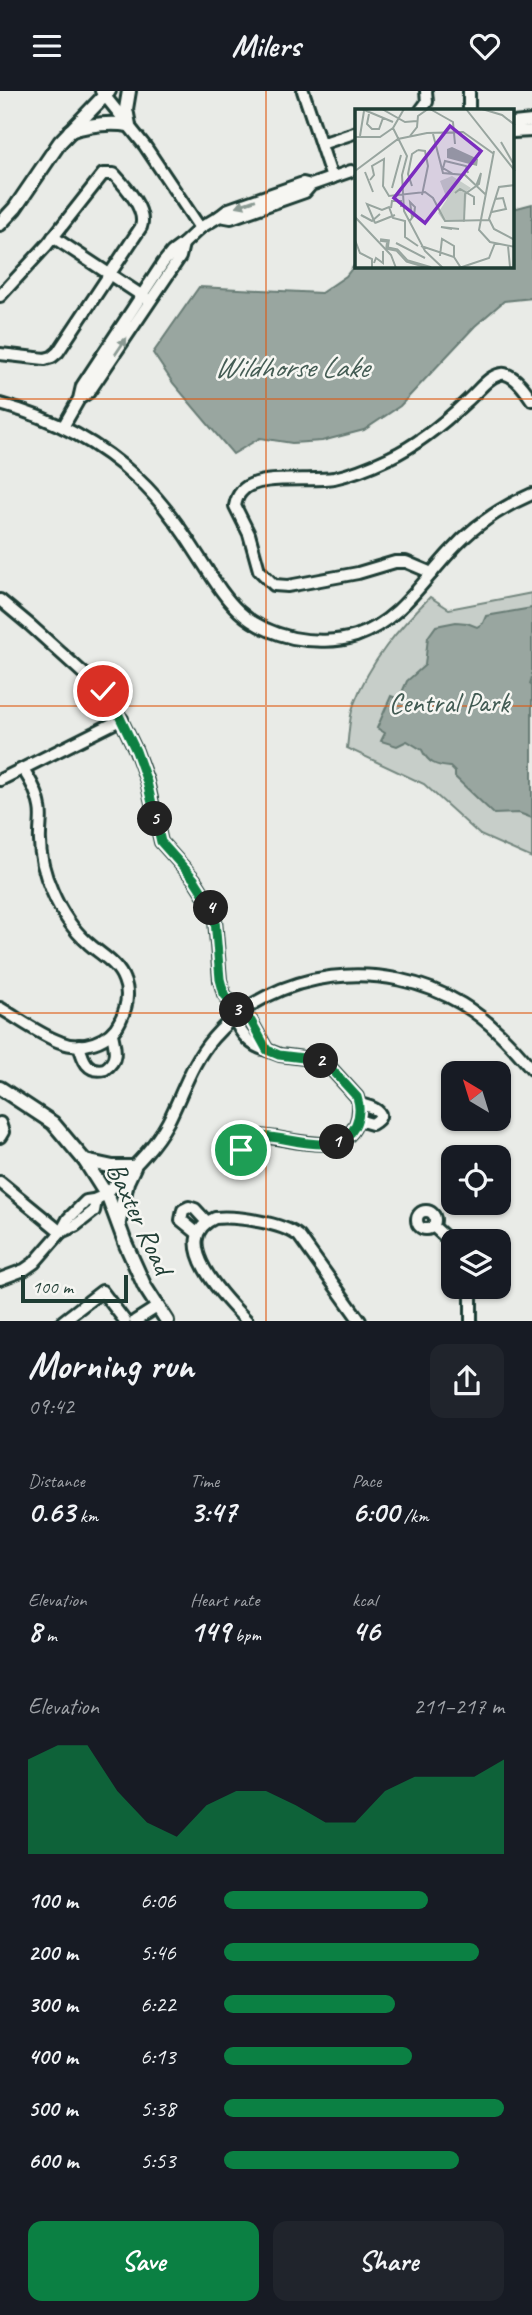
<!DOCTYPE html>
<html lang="en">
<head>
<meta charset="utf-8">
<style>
	:root { --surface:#171b24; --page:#20242c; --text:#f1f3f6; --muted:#9ea1a6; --accent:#0b8043 }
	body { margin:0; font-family:Caveat,sans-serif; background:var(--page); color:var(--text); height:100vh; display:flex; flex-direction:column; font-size:26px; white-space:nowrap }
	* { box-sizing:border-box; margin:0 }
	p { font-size:23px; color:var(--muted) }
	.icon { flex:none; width:38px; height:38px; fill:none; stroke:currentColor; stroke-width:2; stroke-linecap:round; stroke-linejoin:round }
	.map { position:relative; height:1230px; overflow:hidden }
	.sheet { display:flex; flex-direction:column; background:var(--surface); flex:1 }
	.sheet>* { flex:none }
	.needle { width:46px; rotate:322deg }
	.controls { position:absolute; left:441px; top:970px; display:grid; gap:14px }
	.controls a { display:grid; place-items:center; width:70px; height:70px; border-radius:14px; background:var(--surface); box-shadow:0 2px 5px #0004; font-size:35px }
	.scale { position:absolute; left:21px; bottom:18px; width:107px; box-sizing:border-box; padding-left:7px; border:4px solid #1f3d34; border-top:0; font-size:19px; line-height:24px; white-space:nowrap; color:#1f3d34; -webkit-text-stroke:5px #f6f6f2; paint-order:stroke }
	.pin { position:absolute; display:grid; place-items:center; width:60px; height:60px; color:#fff; margin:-30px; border:4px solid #fff; border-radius:50%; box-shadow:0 2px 7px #0007 }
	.km { position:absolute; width:35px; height:35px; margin:-18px; border-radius:50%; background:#222; color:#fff; font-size:19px; line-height:35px; text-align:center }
	.round { display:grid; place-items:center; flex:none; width:74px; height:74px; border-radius:14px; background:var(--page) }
	.headline { display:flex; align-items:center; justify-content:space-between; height:119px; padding:0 28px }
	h1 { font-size:38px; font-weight:700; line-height:52px }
	.stats { display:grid; grid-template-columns:repeat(3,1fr); gap:10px; height:119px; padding:7px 28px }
	.stats div { display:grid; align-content:center }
	.stats b { font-size:30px; font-weight:700 }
	.stats small { font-size:19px; font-weight:400 }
	.stats p { font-size:19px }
	.chart { height:196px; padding:14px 28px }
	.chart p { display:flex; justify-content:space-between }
	.chart svg { width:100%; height:126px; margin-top:7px; fill:var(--accent); opacity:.7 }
	.button { display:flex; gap:14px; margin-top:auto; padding:14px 28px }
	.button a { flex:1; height:80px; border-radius:14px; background:var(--accent); color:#fff; font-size:28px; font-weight:700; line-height:80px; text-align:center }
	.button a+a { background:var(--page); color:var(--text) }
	ul { padding:0 28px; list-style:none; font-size:23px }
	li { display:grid; grid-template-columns:112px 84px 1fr; align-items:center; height:52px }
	li i { height:18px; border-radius:9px; background:var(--accent) }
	header { display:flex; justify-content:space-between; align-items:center; height:91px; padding:0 28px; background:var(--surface); font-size:32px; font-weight:700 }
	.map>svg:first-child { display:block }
	.green { fill:#c7cec9; stroke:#73867e; stroke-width:2 }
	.water { fill:#99a6a0; stroke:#687c75; stroke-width:2 }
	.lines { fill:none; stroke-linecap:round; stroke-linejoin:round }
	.minor-casing { stroke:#1f3d34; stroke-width:16 }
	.major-casing { stroke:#1f3d34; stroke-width:18 }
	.minor { stroke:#f6f6f2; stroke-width:10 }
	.major { stroke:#f6f6f2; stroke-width:12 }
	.oneway { fill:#8a9a93 }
	.route-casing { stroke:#fff; stroke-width:14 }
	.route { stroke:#0b8043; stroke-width:9 }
	.grid { fill:none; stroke:#de580e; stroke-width:2; stroke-opacity:0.55 }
	.labels { text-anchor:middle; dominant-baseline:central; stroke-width:5; stroke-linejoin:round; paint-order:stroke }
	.park-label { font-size:28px; fill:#415a52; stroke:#f6f6f2 }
	.street-label { font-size:28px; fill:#1f3d34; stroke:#f6f6f2 }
	.water-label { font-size:30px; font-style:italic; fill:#445c54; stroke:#f6f6f2 }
	.inset-river { fill:none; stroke:#99a6a0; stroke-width:3.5 }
	.inset-road { fill:none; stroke:#98a59f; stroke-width:2 }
	.view { fill:#7b2cbf; fill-opacity:0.15; stroke:#7b2cbf; stroke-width:3.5 }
	.inset-edge { fill:none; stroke:#1f3d34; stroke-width:3.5 }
</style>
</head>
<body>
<header><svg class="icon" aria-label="menu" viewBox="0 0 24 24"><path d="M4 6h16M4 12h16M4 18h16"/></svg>Milers<svg class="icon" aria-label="heart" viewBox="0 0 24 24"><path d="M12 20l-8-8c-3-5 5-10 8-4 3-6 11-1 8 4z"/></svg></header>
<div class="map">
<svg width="532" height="1230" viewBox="0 0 532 1230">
	<rect width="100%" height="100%" fill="#e9ebe7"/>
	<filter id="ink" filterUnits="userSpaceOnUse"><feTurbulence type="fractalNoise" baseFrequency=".0143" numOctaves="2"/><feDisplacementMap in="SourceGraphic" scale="14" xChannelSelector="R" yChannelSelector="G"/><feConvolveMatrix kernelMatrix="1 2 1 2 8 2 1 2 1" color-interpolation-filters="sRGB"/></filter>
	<g filter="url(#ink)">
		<path class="green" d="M532,502v265l-52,-23 -56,-51 -77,-36c2,-14 2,-31 7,-44 16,-43 45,-76 76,-107l19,12z"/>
		<g class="water">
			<path d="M532,113v94l-28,3 -29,25 -75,80 -36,24 -42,11 -30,2 -32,-5 -27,16 -60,-71 -20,-30 46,-66 122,6 25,-17 11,-14v4h156v-57z"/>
			<path d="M532,517v69l-2,7 2,2v132l-13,-5 -25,1 -39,-37v-5l-5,-5c-14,-1 -22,-4 -28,-17l-15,-9 -10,5 -16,-5 4,-8 -8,-5 14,-32 8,3 8,-18 18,-16 3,-28 8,-11 20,-4 11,1 10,4 6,-4 3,-7z"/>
		</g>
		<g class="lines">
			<g class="minor-casing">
				<g id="minor">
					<path d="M101,0l44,55 55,82"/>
					<path d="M303,0l29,87"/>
					<path d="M421,19l6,-8 -1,-11"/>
					<path d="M469,19v-19"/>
					<path d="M513,32l19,-2"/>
					<path d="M513,41l19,-1"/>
					<path d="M321,53l36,-12"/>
					<path d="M311,94l-8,-2 -74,26 -9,7 11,2 74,-26 6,-7 40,-14"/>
					<path d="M53,146l94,62"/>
					<path d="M183,153l17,-16 20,-12"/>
					<path d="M0,205l47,-51 56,-71h11c12,13 33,36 27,53l-83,125 -6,5 -7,2 -45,-5"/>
					<path d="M0,313c52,14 99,38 138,75 24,22 42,48 59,75 28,43 42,72 96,84 20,4 44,4 63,-2 42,-14 66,-54 94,-84 22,-25 52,-45 82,-58"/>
					<path d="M63,336l16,-28 3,-13 81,-123 9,-11 11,-8 -3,13 -91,135 -10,7"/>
					<path d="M432,482l-26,-11h-11l-37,11 -70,13 -14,-1 -15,-15 -10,-36 -14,-28c1,-5 2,-10 6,-14 14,-19 70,-10 93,-14 19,-4 38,-12 55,-20 28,-13 56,-36 78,-57 8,-7 15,-16 23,-22 4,-3 11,-6 15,-5 12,3 21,17 27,26"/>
					<path d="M0,509l30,25 73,66 11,14 22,46 11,30 14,61 33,37 14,22 7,19 5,60 4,14 16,21 11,6 16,29c-16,-3 -27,-17 -32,-31"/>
					<path d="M0,689l122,-61"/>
					<path d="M0,917c19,11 39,26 60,34 21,9 50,0 60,-21 6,-12 10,-27 4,-41 -6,-17 -23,-25 -36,-37 -16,-14 -28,-33 -36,-52 -8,-18 -13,-37 -12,-57 0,-9 2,-18 0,-27 -2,-14 -9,-26 -17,-38"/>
					<path d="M79,954c4,15 8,28 26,24 14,-9 10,-21 7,-35"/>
					<path d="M358,1029l14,4c20,-11 -2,-18 -13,-20"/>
					<path d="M0,1032l3,9 -3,5"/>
					<path d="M229,1050h11l1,12 -6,6 -8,-1 -4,-5v-6z"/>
					<path d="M240,1050c5,-2 10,-5 16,-5 29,-1 85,25 100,-12 4,-9 4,-17 1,-27l-31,-34 -6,-3 -40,-5 -13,-5"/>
					<path d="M0,1091l61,50"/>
					<circle cx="426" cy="1129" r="9"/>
					<path d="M433,1135l20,18"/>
					<path d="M61,1141l14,-6 19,-15 2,-11"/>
					<path d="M197,1142l-16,-13 2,-10 6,-3 6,2 12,13"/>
					<path d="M0,1188l24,-9 10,-7 27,-31 7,-13 18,-18c15,-1 20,-8 31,-18 19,-18 38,-37 51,-61 15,-29 23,-59 45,-84 62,-71 171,-81 249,-34 28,17 50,41 70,65"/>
					<path d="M471,1195v35"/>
					<path d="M63,1230l39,-30 23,30"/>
					<path d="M135,1230l22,-14"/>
					<path d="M247,1230c-22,-22 -80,-82 -32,-103 23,-2 67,5 84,18l61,85"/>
				</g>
			</g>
			<g class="major-casing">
				<g id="major">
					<path d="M70,40c20,-7 37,-9 59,-6l-3,-16 3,-18"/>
					<path d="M0,133l15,-16 45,-66 49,-51"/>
					<path d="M0,997l53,35 32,38 24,38 17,46 19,42 22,34"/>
					<path d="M85,1070l28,6h21l-7,15 -8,40"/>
				</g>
			</g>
			<use href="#minor" class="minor"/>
			<use href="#major" class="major"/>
		</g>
		<defs><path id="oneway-solid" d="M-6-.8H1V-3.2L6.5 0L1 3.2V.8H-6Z" transform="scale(1.75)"/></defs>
		<g class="oneway">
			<use href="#oneway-solid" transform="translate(246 112) rotate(161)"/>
			<use href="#oneway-solid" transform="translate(121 255) rotate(-56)"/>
		</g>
	</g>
	<g class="lines" filter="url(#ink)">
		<g class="route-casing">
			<path id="route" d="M103,600l11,14 22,46 11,31 14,60 33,37 14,22 7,19 5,59 4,15 16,20 11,7 16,29 12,5 41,5 6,3 31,34c3,9 3,18 -1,27 -16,38 -70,10 -100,12 -6,1 -11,3 -16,5l1,9"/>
		</g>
		<use href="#route" class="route"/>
	</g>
	<path class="grid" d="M266,0v1230M0,308h532M0,615h532M0,922h532"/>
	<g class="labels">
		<g class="park-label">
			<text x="449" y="611">Central Park</text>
		</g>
		<g class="street-label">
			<text transform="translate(140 1127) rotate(65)">Baxter Road</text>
		</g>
		<g class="water-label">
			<text x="291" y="276">Wildhorse Lake</text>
		</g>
	</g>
	<g transform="translate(355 18)">
		<rect width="159" height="159" fill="#e9ebe7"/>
		<path d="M97,67l19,12 -4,3 -3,31 -21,-2 -5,-7 9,-14 -7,-18z" fill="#c7cec9"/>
		<path d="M97,38l26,12 -1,7 -30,-8v-9z" fill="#99a6a0"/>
		<path class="inset-river" d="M25,131l8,1 -1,7 10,2 10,11 24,7"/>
		<path class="inset-road" d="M7,0l31,13M27,0l23,13 12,-1M49,0l-11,19 14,28 -5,19 2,36 21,40 18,17M75,0l23,13 2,22M111,0l49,62M127,0l20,6 13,10M14,5l-2,10 5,5h7l4,-11M78,25l10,39 22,2 20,19M5,27l4,-25M55,27l7,-9 1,-11 10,-7M0,28h25l13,-9M146,33l12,21M63,41l7,1 3,15 -6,29M139,42l-15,79 11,12 25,5M0,62l43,-32 29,-6 36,-1 31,22M10,63l8,20M98,65l-10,-6 2,-7 21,5 2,7M15,71l4,-5 -2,-9 12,-7 -1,27 6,10 36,-4 8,6 12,23 45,-1M160,76l-16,2 -10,32 5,10 21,11M57,77l-4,-12 4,-20 6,-4M37,79l9,-33M100,84l5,-4 14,8v8M36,99l1,-7h9v6M137,103l14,-3 -3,-11 -8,1M0,108l36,38 5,13M9,108l-3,-2 11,6 8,-7M54,113l5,-7 1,-8 -5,-5 2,15M109,113l1,-28 14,-10 2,-11 -5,13M20,114l-8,-19 15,6 7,-3 4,11 12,3v16l13,9M20,114l20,-8M97,120l-11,-2 18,2M0,131l5,13 12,6v9M41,134l29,15M66,137l33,11 7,11M153,137l2,21M85,147l2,-17 12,7v11M19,154l2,-5 7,5v-12M104,159l30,-10 6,-15"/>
		<path class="view" d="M95,17l31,25 -56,72 -31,-25z"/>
		<rect width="159" height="159" class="inset-edge"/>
	</g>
</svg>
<div class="controls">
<a><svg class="needle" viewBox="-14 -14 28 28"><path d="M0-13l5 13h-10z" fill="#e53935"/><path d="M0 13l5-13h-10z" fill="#9ea1a6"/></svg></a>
<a><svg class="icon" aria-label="locate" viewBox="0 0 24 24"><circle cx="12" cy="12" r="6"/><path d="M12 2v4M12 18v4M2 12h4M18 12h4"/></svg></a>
<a><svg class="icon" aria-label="layers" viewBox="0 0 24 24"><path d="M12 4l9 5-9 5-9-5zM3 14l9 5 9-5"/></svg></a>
</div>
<div class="scale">100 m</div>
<div class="pin" style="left:241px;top:1059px;background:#1e9e55"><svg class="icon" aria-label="arrive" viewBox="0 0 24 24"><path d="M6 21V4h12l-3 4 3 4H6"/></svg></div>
<div class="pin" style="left:103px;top:600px;background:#d93025"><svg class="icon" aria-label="check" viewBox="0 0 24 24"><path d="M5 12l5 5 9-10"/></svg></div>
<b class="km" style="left:337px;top:1051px">1</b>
<b class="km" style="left:321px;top:970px">2</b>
<b class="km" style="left:237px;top:919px">3</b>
<b class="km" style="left:211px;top:817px">4</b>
<b class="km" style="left:155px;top:728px">5</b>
</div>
<section class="sheet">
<div class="headline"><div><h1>Morning run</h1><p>09:42</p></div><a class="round"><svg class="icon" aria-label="share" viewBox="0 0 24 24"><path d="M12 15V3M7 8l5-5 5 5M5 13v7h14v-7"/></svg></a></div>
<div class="stats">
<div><p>Distance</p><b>0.63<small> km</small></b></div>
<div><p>Time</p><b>3:47</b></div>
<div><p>Pace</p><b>6:00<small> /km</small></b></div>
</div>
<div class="stats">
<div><p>Elevation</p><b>8<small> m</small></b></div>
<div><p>Heart rate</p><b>149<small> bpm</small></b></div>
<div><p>kcal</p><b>46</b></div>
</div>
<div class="chart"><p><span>Elevation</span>211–217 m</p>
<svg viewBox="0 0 160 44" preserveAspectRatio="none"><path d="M0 44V11L10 6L20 6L30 22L40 33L50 38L60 27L70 22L80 22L90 27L100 33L110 33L120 22L130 17L140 17L150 17L160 11V44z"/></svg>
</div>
<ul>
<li><b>100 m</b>6:06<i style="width:73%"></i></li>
<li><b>200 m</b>5:46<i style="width:91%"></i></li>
<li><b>300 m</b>6:22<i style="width:61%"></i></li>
<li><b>400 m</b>6:13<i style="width:67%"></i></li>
<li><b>500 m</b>5:38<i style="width:100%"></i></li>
<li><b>600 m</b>5:53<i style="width:84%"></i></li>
</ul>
<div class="button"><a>Save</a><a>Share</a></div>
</section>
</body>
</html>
